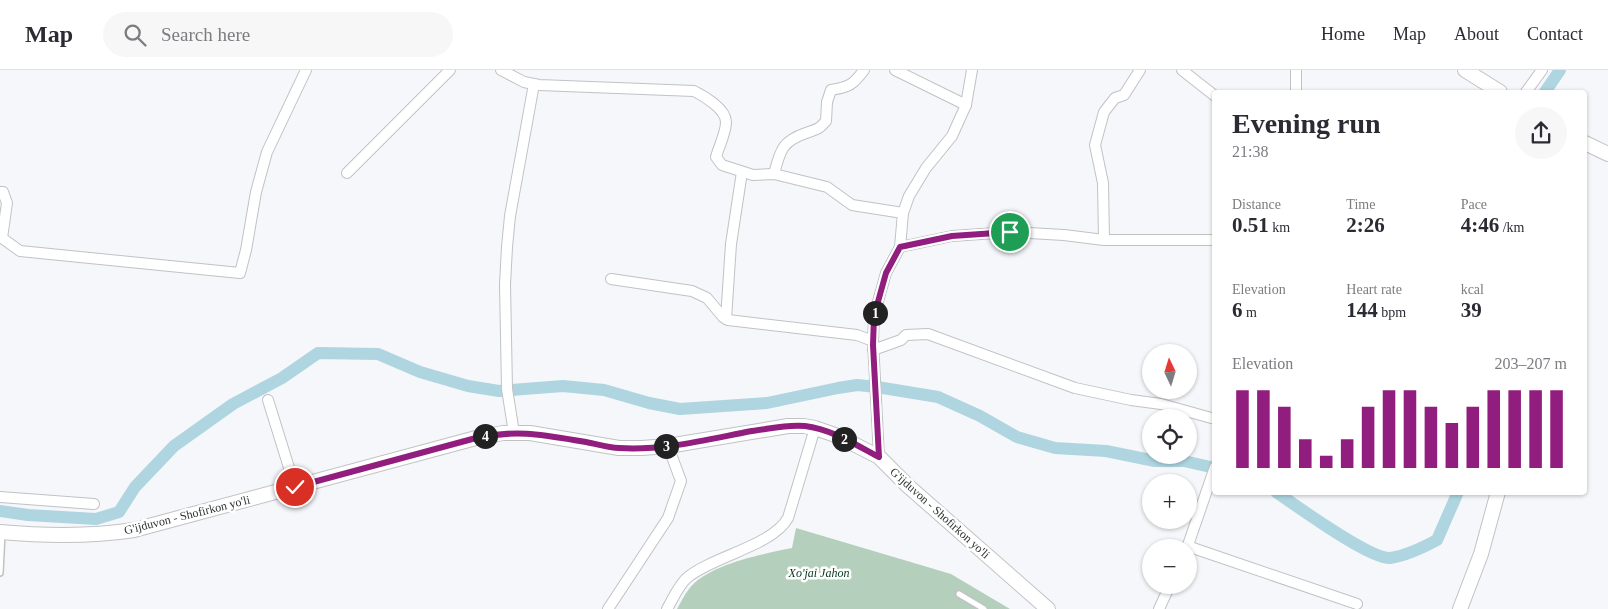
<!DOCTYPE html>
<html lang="en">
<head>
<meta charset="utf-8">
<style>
	:root { --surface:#fff; --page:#f7f7f7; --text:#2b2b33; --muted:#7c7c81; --line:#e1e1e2; --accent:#911e7e }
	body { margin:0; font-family:"Times New Roman",serif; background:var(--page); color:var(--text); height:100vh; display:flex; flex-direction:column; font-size:19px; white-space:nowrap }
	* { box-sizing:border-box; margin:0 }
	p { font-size:16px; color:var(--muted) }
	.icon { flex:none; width:28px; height:28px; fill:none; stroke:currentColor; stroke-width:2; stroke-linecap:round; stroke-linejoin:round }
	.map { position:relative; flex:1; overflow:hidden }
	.panel { position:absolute; left:1212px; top:20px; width:375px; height:405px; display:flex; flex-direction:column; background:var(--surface); border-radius:5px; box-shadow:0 1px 4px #0004 }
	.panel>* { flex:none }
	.needle { width:32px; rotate:356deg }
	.controls { position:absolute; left:1142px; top:274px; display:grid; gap:10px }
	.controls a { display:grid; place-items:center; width:55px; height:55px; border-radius:50%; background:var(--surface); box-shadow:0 1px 4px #0004; font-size:25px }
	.pin { position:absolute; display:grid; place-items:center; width:42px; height:42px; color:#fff; margin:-21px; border:2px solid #fff; border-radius:50%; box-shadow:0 1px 5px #0007 }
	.km { position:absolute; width:25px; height:25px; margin:-12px; border-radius:50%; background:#222; color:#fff; font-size:14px; line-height:25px; text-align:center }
	.round { display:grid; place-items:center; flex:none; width:52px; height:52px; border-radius:26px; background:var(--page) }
	.overview { display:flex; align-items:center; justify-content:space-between; height:85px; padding:0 20px }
	h1 { font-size:28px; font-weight:700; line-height:38px }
	.figures { display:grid; grid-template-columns:repeat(3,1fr); gap:8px; height:85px; padding:5px 20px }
	.figures div { display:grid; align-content:center }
	.figures b { font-size:21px; font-weight:700 }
	.figures small { font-size:14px; font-weight:400 }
	.figures p { font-size:14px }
	.chart { height:140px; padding:10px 20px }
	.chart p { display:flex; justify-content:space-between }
	.chart svg { width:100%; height:90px; margin-top:5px; stroke:var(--accent); stroke-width:6 }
	header { display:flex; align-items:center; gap:30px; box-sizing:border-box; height:70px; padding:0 25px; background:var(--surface); border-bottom:1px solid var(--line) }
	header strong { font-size:24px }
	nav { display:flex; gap:28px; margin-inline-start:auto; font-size:18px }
	.search { width:350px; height:45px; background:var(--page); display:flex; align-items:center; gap:12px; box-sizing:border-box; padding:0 18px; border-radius:28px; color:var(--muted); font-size:19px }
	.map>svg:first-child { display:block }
	.green { fill:#b5cfbd }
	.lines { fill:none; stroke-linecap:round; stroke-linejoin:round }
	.canal { stroke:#aed5e0; stroke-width:12 }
	.lane-casing { stroke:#c0c2c5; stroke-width:8 }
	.street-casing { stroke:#c0c2c5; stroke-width:12 }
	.secondary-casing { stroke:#c0c2c5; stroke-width:16 }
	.lane { stroke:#fff; stroke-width:5 }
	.street { stroke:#fff; stroke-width:10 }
	.secondary { stroke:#fff; stroke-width:14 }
	.route-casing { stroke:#fff; stroke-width:10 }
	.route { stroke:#911e7e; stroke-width:6 }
	.labels { text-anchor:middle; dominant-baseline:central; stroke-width:5; stroke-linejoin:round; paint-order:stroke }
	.street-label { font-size:12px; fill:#323334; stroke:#fff }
	.park-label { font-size:12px; font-style:italic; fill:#00371b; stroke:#fff }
</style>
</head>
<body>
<header>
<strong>Map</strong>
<div class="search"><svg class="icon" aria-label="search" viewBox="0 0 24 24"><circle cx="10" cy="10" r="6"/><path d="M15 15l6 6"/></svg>Search here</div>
<nav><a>Home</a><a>Map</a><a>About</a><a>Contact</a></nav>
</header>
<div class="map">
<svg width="1608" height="539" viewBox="0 0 1608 539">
	<rect width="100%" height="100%" fill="#f5f7fa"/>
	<path class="green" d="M796,458l155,46 59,35h-333c4,-7 7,-14 12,-20 19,-25 74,-35 103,-41z"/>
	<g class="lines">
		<g class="canal">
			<path d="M1545,22l15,-22"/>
			<path d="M1276,422c21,14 93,67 114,66 15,-2 34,-11 47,-18l21,-48"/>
			<path d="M0,441l28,4 68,4 23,-7 16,-25 39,-41 59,-42 49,-26 36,-25 60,1 42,18 48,14 31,5 64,-5 41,4 45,13 31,6 87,-6 71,-15 19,-3 20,2 61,10 42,19 37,21 38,11 51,3 49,10h29l31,7"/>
		</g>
		<g class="lane-casing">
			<g id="lane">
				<path d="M0,503l2,-40"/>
				<path d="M959,524l25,15"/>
			</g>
		</g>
		<g class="street-casing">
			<g id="street">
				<path d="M501,0l23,12 15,3 155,6c10,5 32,18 32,31 0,11 -7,24 -10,35l6,8 31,10 21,-1 53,13 25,18 51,8"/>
				<path d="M895,0l71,35"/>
				<path d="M1182,0l33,26"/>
				<path d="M1296,0v22"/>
				<path d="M1526,22l16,-22"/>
				<path d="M347,103l103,-103"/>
				<path d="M774,104c6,-23 8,-33 32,-41 11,-4 12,-3 20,-12l1,-19 4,-12c18,-3 22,-5 33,-20"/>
				<path d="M0,122h3l4,11 -5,35 18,13 220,22 6,-23 10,-58 11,-40 39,-82"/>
				<path d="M1104,170l-1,-57 -8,-38 9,-33 11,-14 9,-3 16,-25"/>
				<path d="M900,177l52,-11 58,-4 54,3 40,5h111"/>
				<path d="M611,209l81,12 15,7 16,19 5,3 129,15 16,6 6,116"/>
				<path d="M726,249l5,-75 11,-72"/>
				<path d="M873,271l1,-25 12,-43 14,-26 3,-34 6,-17 17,-28 26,-32 14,-31 6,-35"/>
				<path d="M873,280l28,-10 5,-5 22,-1 147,54 56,12 30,4 54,15"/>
				<path d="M268,330l27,87"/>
				<path d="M514,363l-7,-44 -2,-104 2,-38 3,-31 24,-132"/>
				<path d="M0,427l94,7"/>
				<path d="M1187,476l170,58"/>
				<path d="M1187,478l28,-81"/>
				<path d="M608,539l60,-91 13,-37 -13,-35"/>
				<path d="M667,539c6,-10 12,-25 21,-32 26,-21 84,-31 100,-59l27,-90"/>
				<path d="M1159,539l11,-24"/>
			</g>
		</g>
		<g class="secondary-casing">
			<g id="secondary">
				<path d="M1465,0l35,22"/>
				<path d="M1585,73l23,11"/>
				<path d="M0,462c45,4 89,5 134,-2l342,-92 27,-5h27l89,15h23l26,-2 120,-20h16l11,2 23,8 41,21 29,29 140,123"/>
				<path d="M1460,539l21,-55 17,-62"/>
			</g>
		</g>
		<use href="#lane" class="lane"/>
		<use href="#street" class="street"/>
		<use href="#secondary" class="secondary"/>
	</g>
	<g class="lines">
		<g class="route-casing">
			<path id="route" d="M295,417l181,-49c42,-9 68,-3 110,4 11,2 22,6 33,6 44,3 90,-9 133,-17 17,-2 35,-7 53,-5 26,3 51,19 74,31l-6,-112 1,-29 12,-43 14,-26 52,-11 58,-4"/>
		</g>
		<use href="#route" class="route"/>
	</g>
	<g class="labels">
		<g class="street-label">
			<text transform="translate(940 443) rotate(42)">G'ijduvon - Shofirkon yo'li</text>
			<text transform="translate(187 445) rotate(-14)">G'ijduvon - Shofirkon yo'li</text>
		</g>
		<g class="park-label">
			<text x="819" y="503">Xo'jai Jahon</text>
		</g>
	</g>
</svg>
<div class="controls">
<a><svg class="needle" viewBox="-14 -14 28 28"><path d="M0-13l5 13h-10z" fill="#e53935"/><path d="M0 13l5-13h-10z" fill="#7c7c81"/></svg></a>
<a><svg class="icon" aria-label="locate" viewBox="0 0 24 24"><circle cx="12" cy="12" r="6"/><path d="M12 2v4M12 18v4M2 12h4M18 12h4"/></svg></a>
<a>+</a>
<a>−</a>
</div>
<div class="pin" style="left:1010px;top:162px;background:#1e9e55"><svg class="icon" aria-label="arrive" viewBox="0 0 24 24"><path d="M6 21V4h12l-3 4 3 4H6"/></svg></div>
<div class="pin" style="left:295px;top:417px;background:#d93025"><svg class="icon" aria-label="check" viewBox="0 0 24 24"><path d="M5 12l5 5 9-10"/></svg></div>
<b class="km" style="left:875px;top:243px">1</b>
<b class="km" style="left:844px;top:369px">2</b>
<b class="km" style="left:666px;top:376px">3</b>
<b class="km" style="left:485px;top:366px">4</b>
<section class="panel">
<div class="overview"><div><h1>Evening run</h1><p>21:38</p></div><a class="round"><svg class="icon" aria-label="share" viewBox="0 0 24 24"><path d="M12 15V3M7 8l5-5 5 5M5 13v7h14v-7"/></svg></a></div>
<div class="figures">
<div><p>Distance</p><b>0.51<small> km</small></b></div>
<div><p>Time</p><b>2:26</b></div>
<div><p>Pace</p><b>4:46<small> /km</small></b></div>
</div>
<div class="figures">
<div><p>Elevation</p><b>6<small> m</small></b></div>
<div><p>Heart rate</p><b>144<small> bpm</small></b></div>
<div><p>kcal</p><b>39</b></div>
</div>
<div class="chart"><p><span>Elevation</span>203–207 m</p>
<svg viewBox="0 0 160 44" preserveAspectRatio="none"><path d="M5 44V6M15 44V6M25 44V14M35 44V30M45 44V38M55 44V30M65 44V14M75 44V6M85 44V6M95 44V14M105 44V22M115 44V14M125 44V6M135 44V6M145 44V6M155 44V6"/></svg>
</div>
</section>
</div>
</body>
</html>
